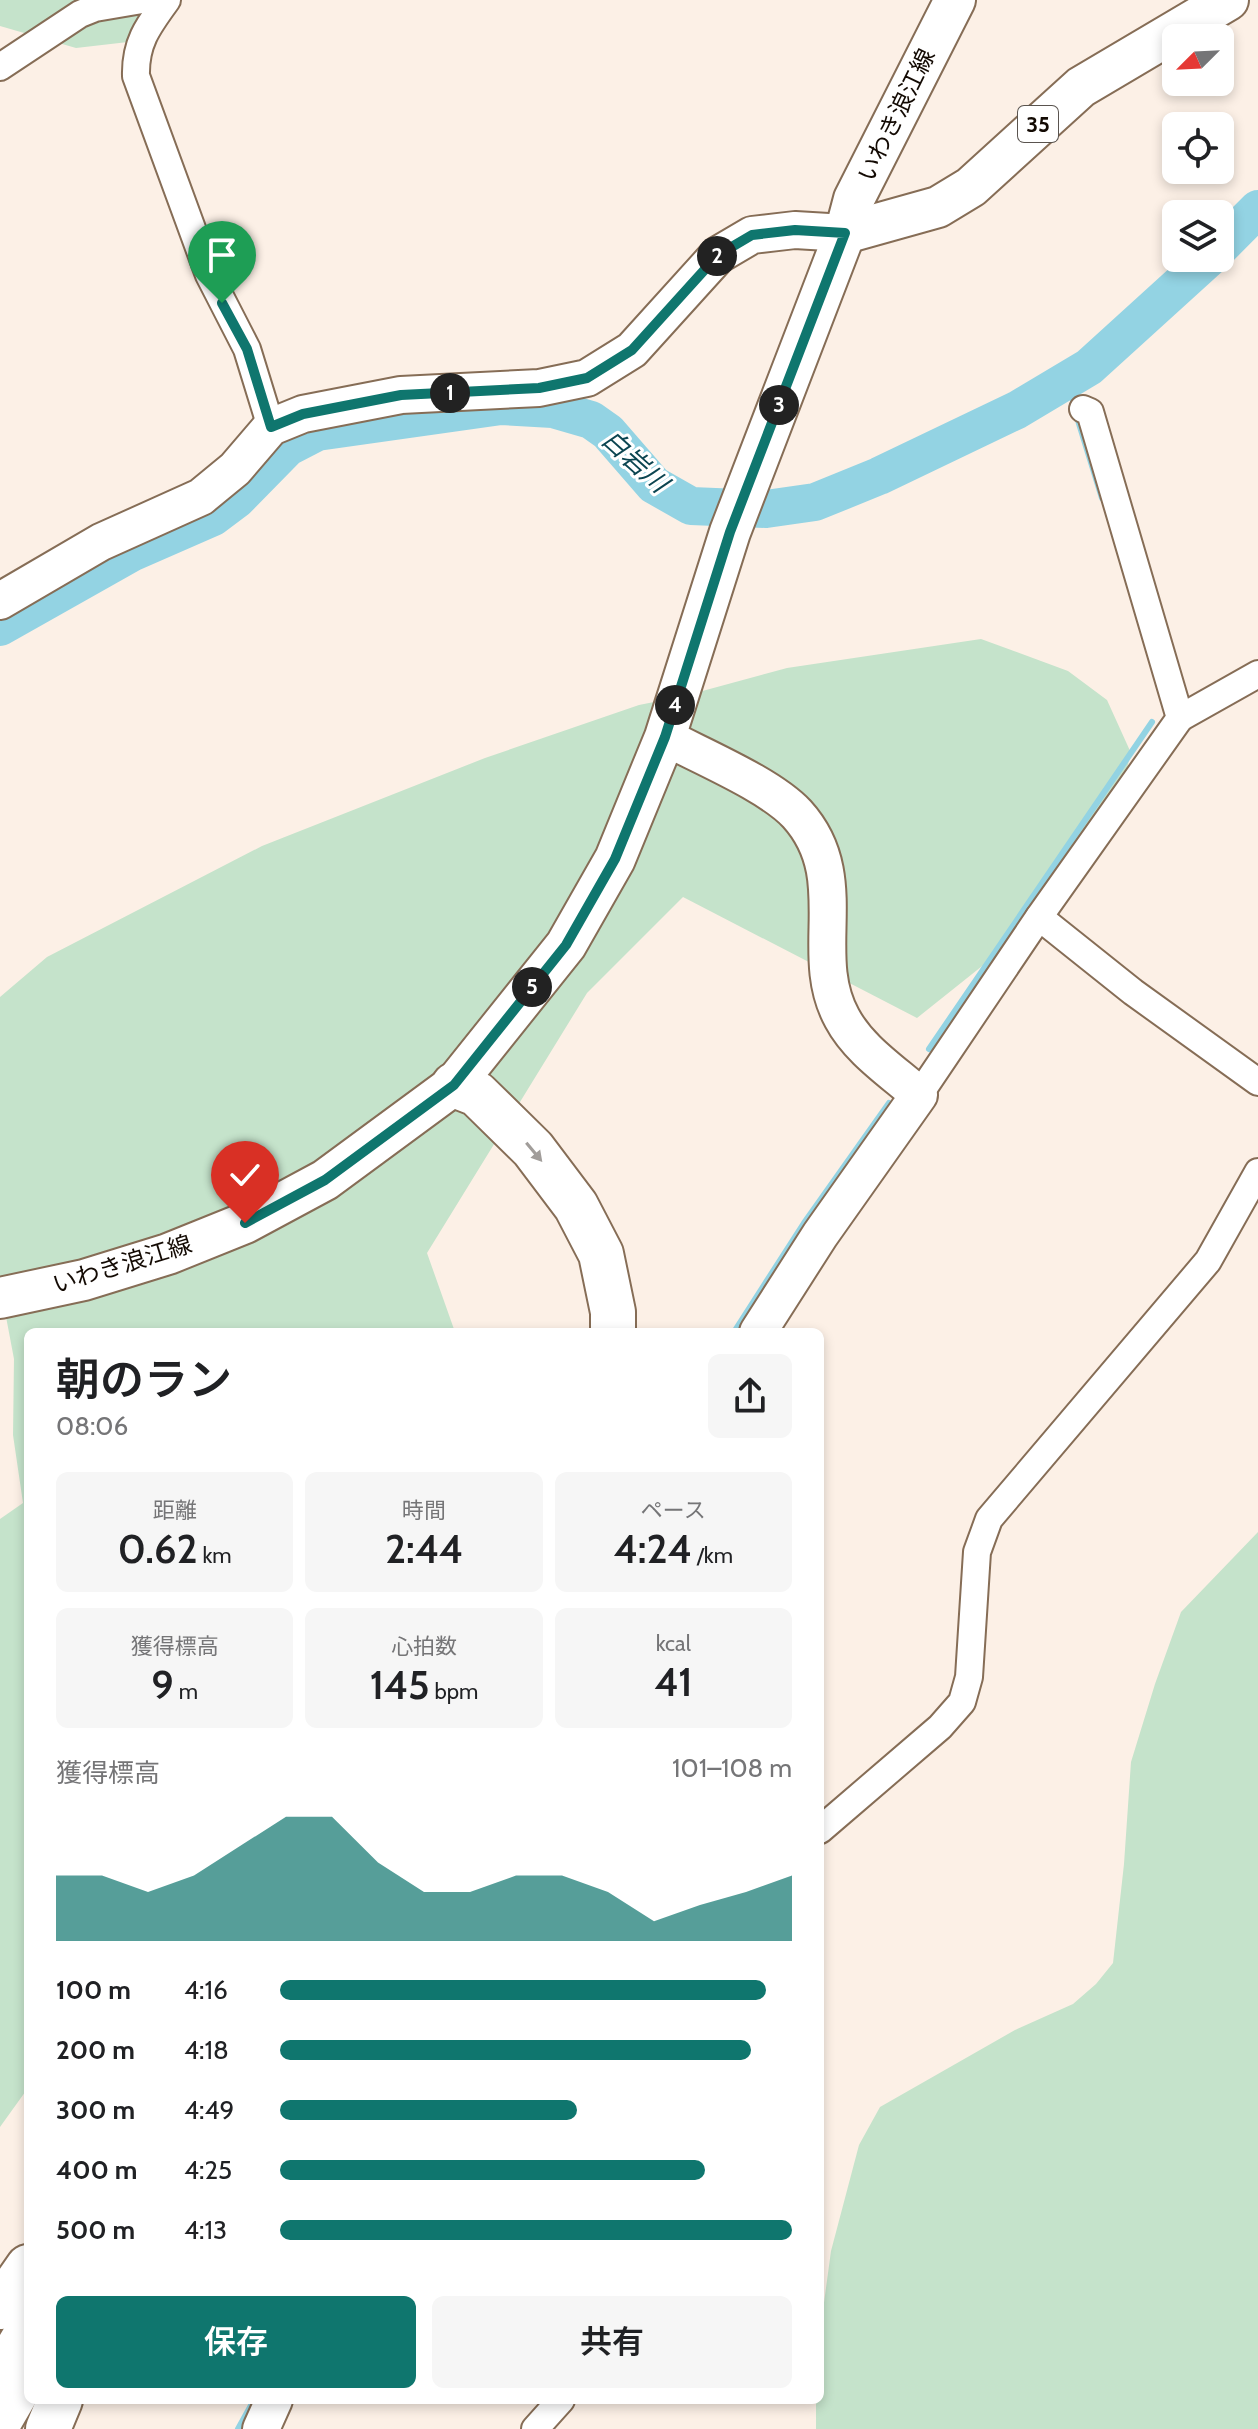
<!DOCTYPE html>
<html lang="ja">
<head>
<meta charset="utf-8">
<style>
	:root { --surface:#fff; --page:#f6f6f6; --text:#202124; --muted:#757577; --accent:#0f766e }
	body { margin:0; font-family:Cabin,"Noto Sans JP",sans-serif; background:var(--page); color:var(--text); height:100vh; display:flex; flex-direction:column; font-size:30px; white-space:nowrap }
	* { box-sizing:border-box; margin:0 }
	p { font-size:26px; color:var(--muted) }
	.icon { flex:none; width:44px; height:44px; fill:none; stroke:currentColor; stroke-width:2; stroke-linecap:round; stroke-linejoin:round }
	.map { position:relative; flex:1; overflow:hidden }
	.details { position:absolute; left:24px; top:1328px; width:800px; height:1076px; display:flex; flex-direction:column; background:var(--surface); border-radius:12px; box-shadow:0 4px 12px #0003 }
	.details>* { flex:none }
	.needle { width:52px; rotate:246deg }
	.controls { position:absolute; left:1162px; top:24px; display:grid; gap:16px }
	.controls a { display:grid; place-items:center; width:72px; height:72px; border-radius:12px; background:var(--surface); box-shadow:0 4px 12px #0003; font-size:40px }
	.pin { position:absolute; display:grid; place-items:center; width:68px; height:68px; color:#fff; margin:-82px -34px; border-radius:50% 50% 50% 0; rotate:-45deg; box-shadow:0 0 8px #0007 }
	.pin .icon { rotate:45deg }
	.km { position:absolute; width:40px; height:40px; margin:-20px; border-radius:50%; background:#222; color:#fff; font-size:22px; line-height:40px; text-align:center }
	.round { display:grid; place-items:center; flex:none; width:84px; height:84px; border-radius:12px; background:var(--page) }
	.headline { display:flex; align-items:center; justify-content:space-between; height:136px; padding:0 32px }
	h1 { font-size:44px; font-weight:600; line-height:60px }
	.stats { display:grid; grid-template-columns:repeat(3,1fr); gap:12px; height:136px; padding:8px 32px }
	.stats div { display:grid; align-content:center; border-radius:12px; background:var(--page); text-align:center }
	.stats b { font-size:40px; font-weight:600 }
	.stats small { font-size:22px; font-weight:400 }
	.stats p { font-size:22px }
	.chart { height:224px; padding:16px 32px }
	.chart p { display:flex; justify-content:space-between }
	.chart svg { width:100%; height:144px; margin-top:8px; fill:var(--accent); opacity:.7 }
	.cta { display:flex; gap:16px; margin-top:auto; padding:16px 32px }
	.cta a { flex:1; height:92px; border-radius:12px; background:var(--accent); color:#fff; font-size:32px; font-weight:600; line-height:92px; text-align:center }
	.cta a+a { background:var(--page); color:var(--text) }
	ul { padding:0 32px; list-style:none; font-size:26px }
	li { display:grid; grid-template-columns:128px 96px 1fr; align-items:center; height:60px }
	li i { height:20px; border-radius:10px; background:var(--accent) }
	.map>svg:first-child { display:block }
	.green { fill:#c5e3cb }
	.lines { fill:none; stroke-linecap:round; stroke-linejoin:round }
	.stream { stroke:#93d3e3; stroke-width:6 }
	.river { stroke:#93d3e3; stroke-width:38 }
	.street-casing { stroke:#866d56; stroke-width:30 }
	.secondary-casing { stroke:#866d56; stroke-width:40 }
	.primary-casing { stroke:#866d56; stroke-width:44 }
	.highway-casing { stroke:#866d56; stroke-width:48 }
	.street { stroke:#fff; stroke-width:26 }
	.secondary { stroke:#fff; stroke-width:36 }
	.primary { stroke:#fff; stroke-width:40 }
	.highway { stroke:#fff; stroke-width:44 }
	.oneway { fill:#a19d9a }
	.route-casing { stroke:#fff; stroke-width:16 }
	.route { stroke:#0f766e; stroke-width:10 }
	.labels { text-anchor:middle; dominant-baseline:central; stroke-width:6; stroke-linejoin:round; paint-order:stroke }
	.shield { fill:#fff; stroke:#5a544f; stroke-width:2 }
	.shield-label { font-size:22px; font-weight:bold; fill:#130a03 }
	.street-label { font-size:24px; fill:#130a03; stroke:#fff }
	.water-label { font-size:26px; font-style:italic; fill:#0b4551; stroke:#fff }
</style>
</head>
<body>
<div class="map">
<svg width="1258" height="2429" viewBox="0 0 1258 2429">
	<rect width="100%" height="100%" fill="#fcf0e6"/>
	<g class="green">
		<path d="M0,0h168l-40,42 -52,6 -76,-22z"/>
		<path d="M981,639l87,32 39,29 24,53 -17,66 -98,120 -99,79 -234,-121 -96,96 -160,260 28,79h-427v756l-28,39v-608l23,-16 -10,-68 1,-76 -14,-74v-288l47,-40 215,-111 223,-88 154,-53 45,-9 103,-28z"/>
		<path d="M1258,1532v897h-442v-29h4v-68l11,-81 28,-106 21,-38 135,-77 58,-26 23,-20 17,-21 11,-99 7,-102 24,-78 26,-72z"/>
	</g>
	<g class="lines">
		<g class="stream">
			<path d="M1074,406l-1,-5 16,-34"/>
			<path d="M1077,417l25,81"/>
			<path d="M929,1049l223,-327"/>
			<path d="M734,1332l70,-109 85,-120"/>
			<path d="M238,2429l16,-29"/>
		</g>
		<g class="river">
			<path d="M1220,247l38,-38"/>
			<path d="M0,627l133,-75 80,-35 24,-18 51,-52 29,-15 184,-26 52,3 38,11 17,12 46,53 37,21 75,3 49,-7 64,-26 138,-66 72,-43 120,-109"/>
		</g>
		<g class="street-casing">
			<g id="street">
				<path d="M167,0c-19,26 -32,43 -31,76l73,199 38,74 24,78"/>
				<path d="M0,67l80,-53 15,-6 47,-8"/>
				<path d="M1180,718l78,-44"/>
				<path d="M1039,917l94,75 125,90"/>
				<path d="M919,1095l120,-178 141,-199 -90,-306 -7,-3"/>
				<path d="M820,1830l120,-103 22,-25 7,-25 8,-125 12,-33 219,-258 50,-89"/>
				<path d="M535,2429l26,-29"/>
			</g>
		</g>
		<g class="secondary-casing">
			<g id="secondary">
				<path d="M0,601l101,-59 100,-45 34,-28 36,-42 32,-13 98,-19 138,-7 48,-10 45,-28 86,-95 34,-20 43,-5 50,3"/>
				<path d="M665,737c38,20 105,48 132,77 58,64 9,139 45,204 17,32 50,53 77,77l-99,140 -62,97"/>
				<path d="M261,2429l13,-29"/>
			</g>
		</g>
		<g class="primary-casing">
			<g id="primary">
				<path d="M845,233l93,-26 33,-20 110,-100 147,-87"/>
				<path d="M0,1298l84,-18 84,-26 77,-31 80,-43 129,-95 112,-140 49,-86 50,-122 65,-205 115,-299 9,-34 101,-199"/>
			</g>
		</g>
		<g class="highway-casing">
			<g id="highway">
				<path d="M454,1085l23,9 56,55 43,57 25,48 12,58v20"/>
				<path d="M0,2307l28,-40"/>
				<path d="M0,2378l28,-47"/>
				<path d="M0,2420l28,-48"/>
				<path d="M48,2429l12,-29"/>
			</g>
		</g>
		<use href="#street" class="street"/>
		<use href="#secondary" class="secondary"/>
		<use href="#primary" class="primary"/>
		<use href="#highway" class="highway"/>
	</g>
	<defs><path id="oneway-solid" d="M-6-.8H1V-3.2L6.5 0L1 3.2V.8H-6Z" transform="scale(2)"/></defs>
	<use class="oneway" href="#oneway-solid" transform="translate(534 1152) rotate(50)"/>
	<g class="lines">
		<g class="route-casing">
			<path id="route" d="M222,303l25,46 24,78 32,-13 98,-19 138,-7 48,-10 45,-28 86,-95 34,-20 43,-5 50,3 -115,299 -65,205 -50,122 -49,86 -112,140 -129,95 -80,43"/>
		</g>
		<use href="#route" class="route"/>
	</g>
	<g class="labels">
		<rect class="shield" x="1018" y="106" width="40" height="36" rx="6"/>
		<g class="shield-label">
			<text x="1038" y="124">35</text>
		</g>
		<g class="street-label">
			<text transform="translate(896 115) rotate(-64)">いわき浪江線</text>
			<text transform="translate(122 1264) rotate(-17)">いわき浪江線</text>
		</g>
		<g class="water-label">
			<text transform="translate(635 461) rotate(42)">白岩川</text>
		</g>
	</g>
</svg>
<div class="controls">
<a><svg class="needle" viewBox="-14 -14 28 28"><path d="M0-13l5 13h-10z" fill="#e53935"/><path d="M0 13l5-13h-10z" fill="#757577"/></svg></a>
<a><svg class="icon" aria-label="locate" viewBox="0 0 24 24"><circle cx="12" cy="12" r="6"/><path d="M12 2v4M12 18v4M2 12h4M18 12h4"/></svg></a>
<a><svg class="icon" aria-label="layers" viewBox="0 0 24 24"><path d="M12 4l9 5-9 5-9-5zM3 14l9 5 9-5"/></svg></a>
</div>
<div class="pin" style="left:222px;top:303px;background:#1e9e55"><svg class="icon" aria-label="arrive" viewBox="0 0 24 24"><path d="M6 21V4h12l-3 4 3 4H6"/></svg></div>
<div class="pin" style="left:245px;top:1223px;background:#d93025"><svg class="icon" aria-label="check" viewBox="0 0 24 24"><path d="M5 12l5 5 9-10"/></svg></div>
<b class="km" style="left:450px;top:393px">1</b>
<b class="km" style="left:717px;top:256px">2</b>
<b class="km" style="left:779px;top:405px">3</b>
<b class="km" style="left:675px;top:705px">4</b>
<b class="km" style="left:532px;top:987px">5</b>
<section class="details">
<div class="headline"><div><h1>朝のラン</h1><p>08:06</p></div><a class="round"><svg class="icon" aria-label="share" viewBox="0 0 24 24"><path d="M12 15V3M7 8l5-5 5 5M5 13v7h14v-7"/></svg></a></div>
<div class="stats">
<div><p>距離</p><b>0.62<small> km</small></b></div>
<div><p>時間</p><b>2:44</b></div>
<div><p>ペース</p><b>4:24<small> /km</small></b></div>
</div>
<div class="stats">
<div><p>獲得標高</p><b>9<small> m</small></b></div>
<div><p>心拍数</p><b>145<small> bpm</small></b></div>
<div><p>kcal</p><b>41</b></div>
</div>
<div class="chart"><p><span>獲得標高</span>101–108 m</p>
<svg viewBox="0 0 160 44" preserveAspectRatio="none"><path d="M0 44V24L10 24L20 29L30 24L40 15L50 6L60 6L70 20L80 29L90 29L100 24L110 24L120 29L130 38L140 33L150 29L160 24V44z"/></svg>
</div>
<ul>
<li><b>100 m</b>4:16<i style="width:95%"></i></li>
<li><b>200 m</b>4:18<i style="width:92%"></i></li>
<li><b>300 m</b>4:49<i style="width:58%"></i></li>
<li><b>400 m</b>4:25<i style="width:83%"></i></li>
<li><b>500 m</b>4:13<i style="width:100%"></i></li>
</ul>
<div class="cta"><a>保存</a><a>共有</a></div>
</section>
</div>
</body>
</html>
